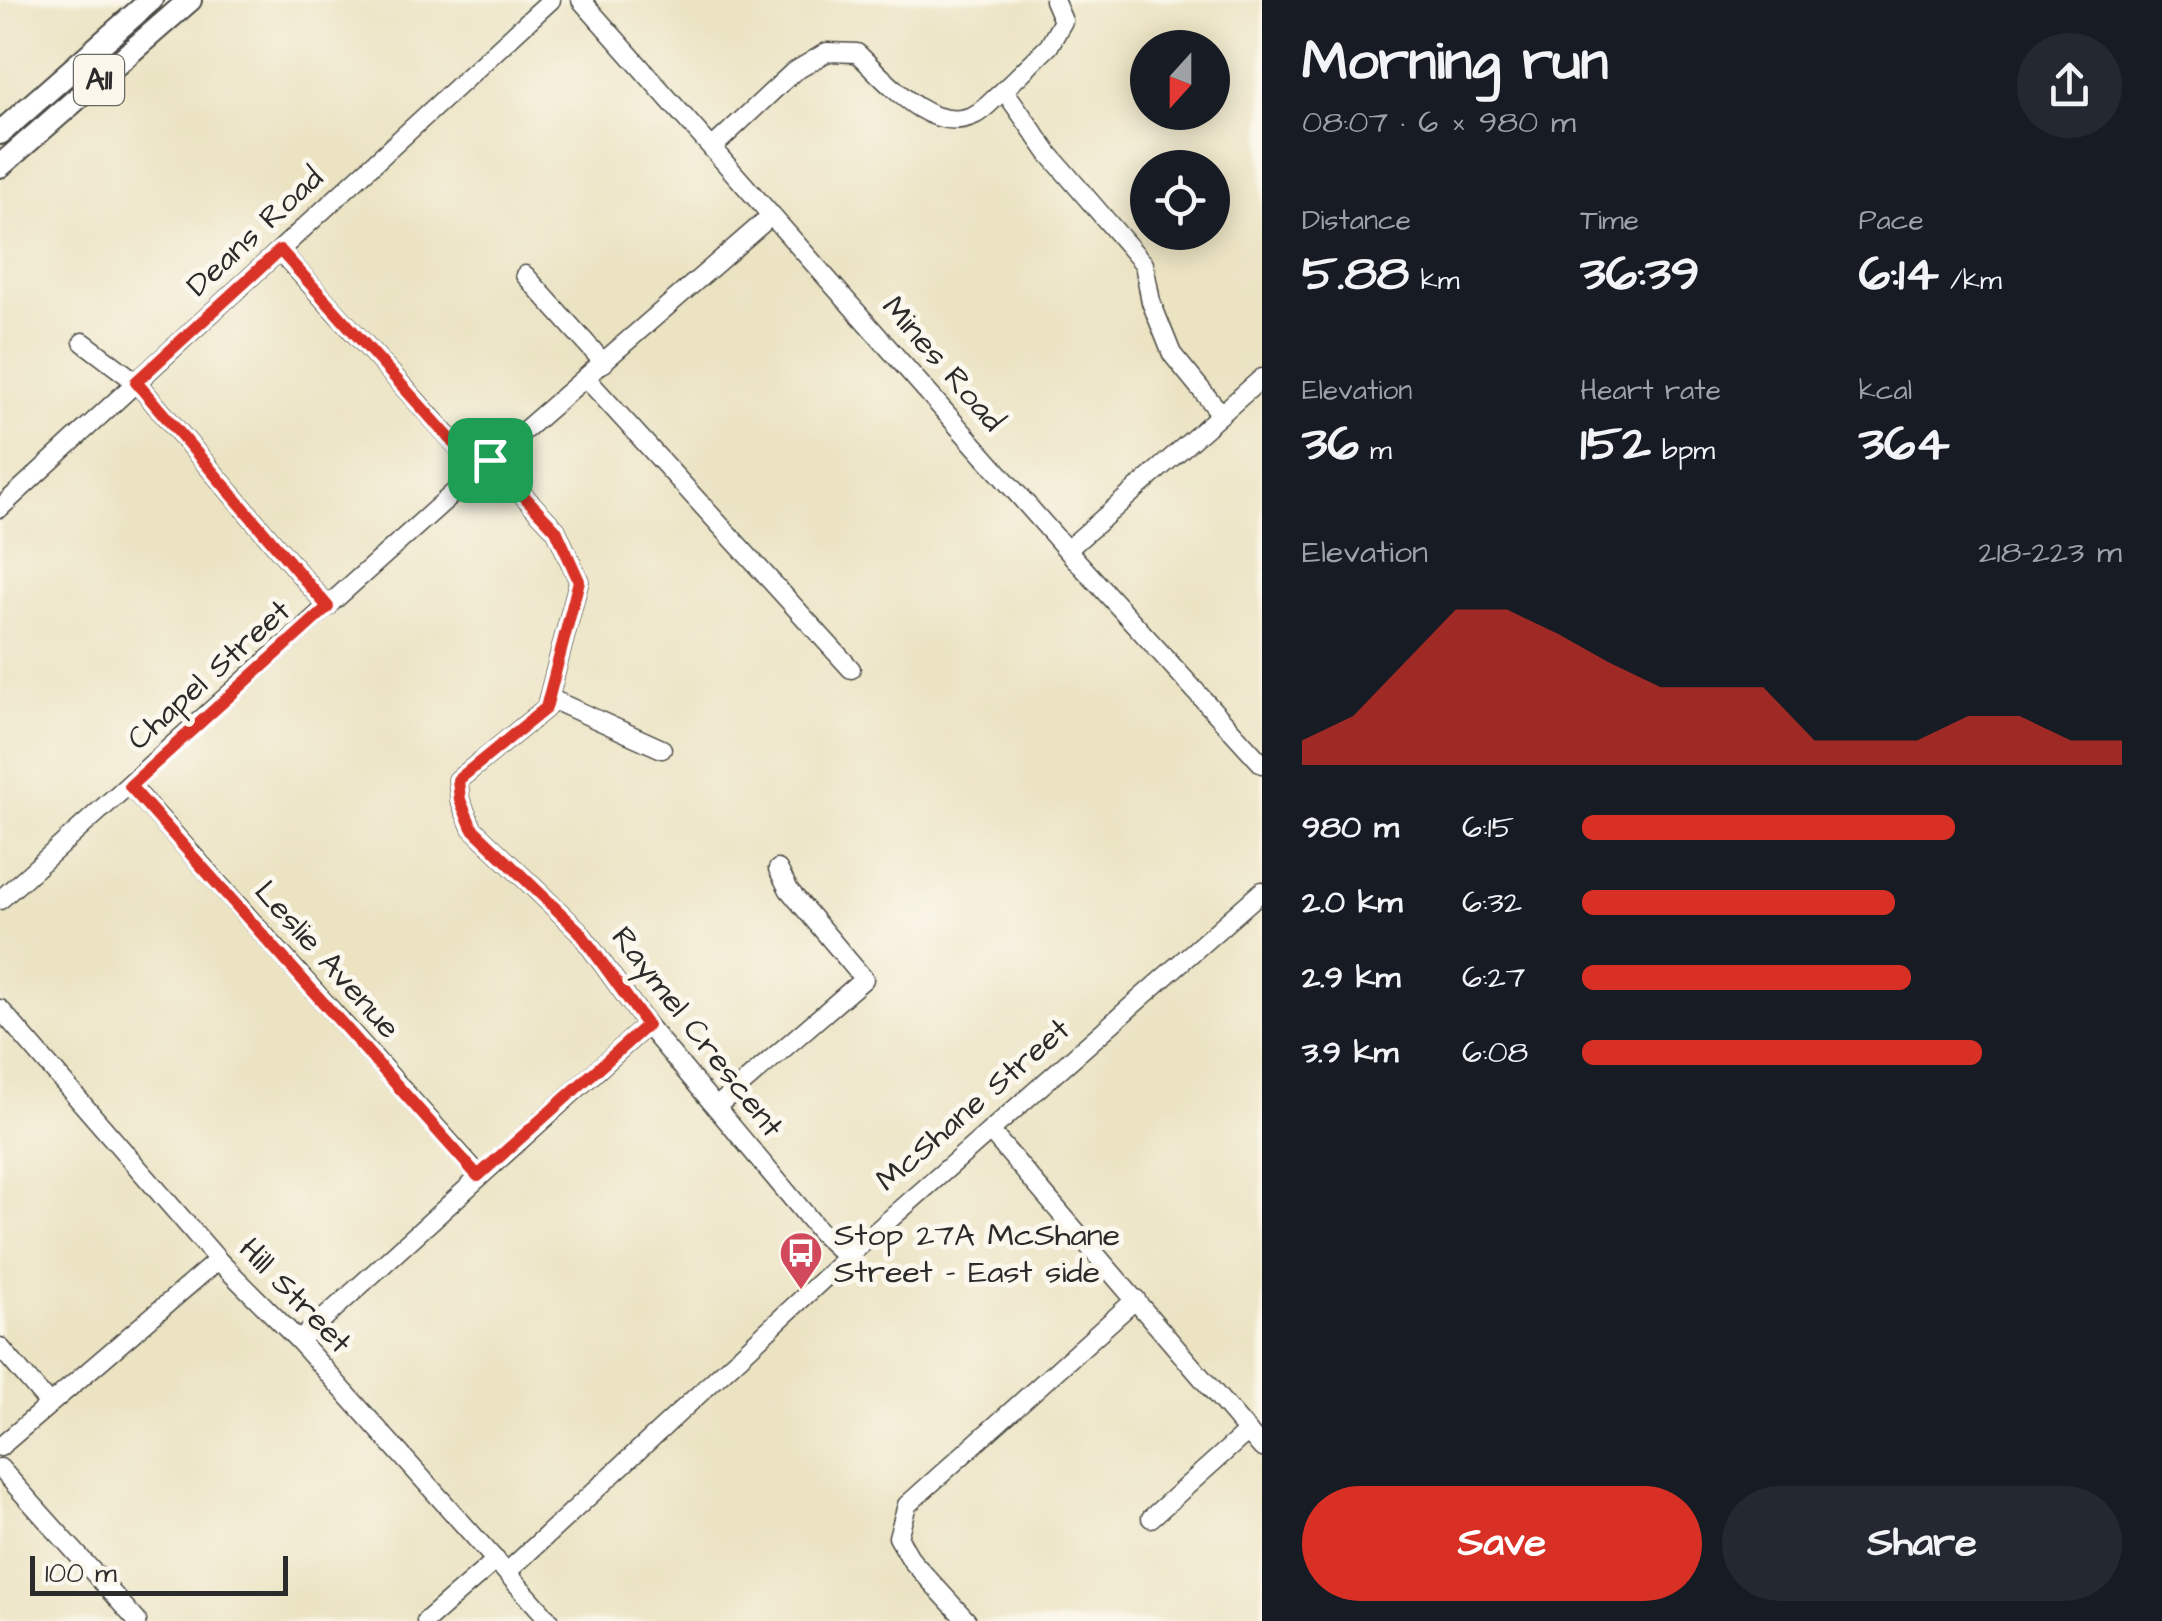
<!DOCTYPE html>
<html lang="en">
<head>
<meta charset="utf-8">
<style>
	:root { --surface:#171b24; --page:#242831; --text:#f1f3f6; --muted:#9ea1a6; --accent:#d93025 }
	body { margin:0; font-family:"Architects Daughter",sans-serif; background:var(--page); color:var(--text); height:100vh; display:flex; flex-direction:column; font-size:38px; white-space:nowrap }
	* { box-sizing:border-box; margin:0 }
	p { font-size:32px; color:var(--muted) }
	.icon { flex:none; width:55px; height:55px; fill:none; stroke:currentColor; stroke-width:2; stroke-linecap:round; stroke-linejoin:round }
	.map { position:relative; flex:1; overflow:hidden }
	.drawer { display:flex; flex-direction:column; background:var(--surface); width:900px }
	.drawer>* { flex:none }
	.needle { width:65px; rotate:201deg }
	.controls { position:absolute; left:1130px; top:30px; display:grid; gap:20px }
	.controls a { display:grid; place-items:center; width:100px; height:100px; border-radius:50%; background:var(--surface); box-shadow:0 5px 25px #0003; font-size:50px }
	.scale { position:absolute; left:30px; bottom:25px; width:258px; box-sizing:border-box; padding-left:10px; border:5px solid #2b2b2b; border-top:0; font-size:28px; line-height:35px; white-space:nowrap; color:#2b2b2b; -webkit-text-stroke:8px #fbf7ec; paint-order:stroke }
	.pin { position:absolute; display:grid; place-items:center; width:85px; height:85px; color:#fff; margin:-42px; border-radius:20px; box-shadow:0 5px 15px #0006 }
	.round { display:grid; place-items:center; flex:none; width:105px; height:105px; border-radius:52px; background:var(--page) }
	.overview { display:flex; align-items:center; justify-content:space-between; height:170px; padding:0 40px }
	h1 { font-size:55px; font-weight:800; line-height:75px }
	.figures { display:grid; grid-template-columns:repeat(3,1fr); gap:15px; height:170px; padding:10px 40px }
	.figures div { display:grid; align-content:center }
	.figures b { font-size:50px; font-weight:800 }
	.figures small { font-size:28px; font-weight:400 }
	.figures p { font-size:28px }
	.chart { height:280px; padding:20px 40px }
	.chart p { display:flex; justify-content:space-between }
	.chart svg { width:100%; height:180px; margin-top:10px; fill:var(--accent); opacity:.7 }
	.action { display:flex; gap:20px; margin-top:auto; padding:20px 40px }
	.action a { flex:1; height:115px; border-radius:60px; background:var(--accent); color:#fff; font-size:40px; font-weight:800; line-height:115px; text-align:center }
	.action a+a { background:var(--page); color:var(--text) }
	ul { padding:0 40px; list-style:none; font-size:32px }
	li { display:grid; grid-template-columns:160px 120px 1fr; align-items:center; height:75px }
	li i { height:25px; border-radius:12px; background:var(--accent) }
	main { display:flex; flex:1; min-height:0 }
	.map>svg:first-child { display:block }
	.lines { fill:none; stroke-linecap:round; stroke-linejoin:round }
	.minor-casing { stroke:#484742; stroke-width:21 }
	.major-casing { stroke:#484742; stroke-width:26 }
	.minor { stroke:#fff; stroke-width:18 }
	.major { stroke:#fff; stroke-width:22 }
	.route-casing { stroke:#fff; stroke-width:20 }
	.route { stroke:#d93025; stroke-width:12 }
	.labels { text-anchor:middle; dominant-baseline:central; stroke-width:10; stroke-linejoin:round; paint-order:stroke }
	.shield { fill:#fbf7ec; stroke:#696865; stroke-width:2.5 }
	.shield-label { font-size:30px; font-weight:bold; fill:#2b2b2b }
	.street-label { font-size:32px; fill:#2b2b2b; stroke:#fbf7ec }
	.poi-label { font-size:32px; fill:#2b2b2b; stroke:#fbf7ec; text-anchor:start }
</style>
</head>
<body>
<main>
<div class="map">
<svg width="1262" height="1621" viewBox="0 0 1262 1621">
	<rect width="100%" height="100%" fill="#fbf7ec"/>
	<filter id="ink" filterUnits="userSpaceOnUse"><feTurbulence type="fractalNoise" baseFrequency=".01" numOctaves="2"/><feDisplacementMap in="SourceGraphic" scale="20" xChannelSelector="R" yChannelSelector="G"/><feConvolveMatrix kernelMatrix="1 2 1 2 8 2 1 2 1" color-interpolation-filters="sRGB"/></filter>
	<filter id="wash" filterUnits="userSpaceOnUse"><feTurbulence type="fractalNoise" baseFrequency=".0048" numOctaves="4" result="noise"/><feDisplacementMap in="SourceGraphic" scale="40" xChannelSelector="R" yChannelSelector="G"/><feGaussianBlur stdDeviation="2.25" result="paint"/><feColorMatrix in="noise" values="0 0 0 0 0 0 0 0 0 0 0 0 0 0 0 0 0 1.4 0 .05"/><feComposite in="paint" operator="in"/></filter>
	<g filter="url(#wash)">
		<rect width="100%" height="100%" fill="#ebe3c2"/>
	</g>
	<g filter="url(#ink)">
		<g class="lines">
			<g class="minor-casing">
				<g id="minor">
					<path d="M581,0l486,550 195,214"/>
					<path d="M1054,0l9,21 -14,25 -45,44 45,64 95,110 7,38 21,52 49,60"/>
					<path d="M712,148l80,-75 35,-21 30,1c28,26 73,83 117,62 11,-5 21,-18 30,-25"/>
					<path d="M280,251l199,219"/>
					<path d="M525,275l79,88"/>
					<path d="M83,342l53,40 192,225"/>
					<path d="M586,378l265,291"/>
					<path d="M490,460l66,70 23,51 -33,127 -88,72 2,20 12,28 107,103 68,94 174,208 26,24"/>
					<path d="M0,508l551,-508"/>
					<path d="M1067,550l195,-172"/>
					<path d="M549,698l113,51"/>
					<path d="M130,785l349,390"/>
					<path d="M0,900l479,-430 293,-255"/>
					<path d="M0,1009l218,251 81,81 251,280"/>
					<path d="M716,1107l148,-128 -75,-89 -11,-21"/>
					<path d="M990,1131l272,317"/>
					<path d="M299,1341l348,-316"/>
					<path d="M0,1347l49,57"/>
					<path d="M0,1447l218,-187"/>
					<path d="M0,1468l137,153"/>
					<path d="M1151,1518l97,-87"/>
					<path d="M507,1572l340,-315 415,-366"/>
					<path d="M426,1621l70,-61"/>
					<path d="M967,1621l-55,-60 -14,-24 9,-32 229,-206"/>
				</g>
			</g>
			<g class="major-casing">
				<g id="major">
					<path d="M0,133l151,-133"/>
					<path d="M0,166l190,-166"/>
				</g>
			</g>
			<use href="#minor" class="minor"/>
			<use href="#major" class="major"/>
		</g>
	</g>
	<g class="lines" filter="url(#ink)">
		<g class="route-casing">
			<path id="route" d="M280,250l198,220 12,-10 66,70 23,51 -33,127 -88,72 2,20 12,28 107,103 68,94 -169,151 -348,-390 198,-179 -192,-225z"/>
		</g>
		<use href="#route" class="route"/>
	</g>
	<defs>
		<g id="bus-pin" transform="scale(2.25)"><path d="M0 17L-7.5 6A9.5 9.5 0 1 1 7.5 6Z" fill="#d1495b" stroke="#fbf7ec"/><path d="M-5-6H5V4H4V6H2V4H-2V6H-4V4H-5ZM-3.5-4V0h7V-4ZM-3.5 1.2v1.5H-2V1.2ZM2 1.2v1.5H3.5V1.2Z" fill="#fff"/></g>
	</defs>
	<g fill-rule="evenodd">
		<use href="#bus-pin" x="801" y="1253"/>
	</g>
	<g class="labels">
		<rect class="shield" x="74" y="55" width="50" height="50" rx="8"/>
		<g class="shield-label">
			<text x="99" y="80">A11</text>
		</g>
		<g class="street-label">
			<text transform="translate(255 232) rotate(-43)">Deans Road</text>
			<text transform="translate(943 364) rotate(49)">Mines Road</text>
			<text transform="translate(209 675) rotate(-42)">Chapel Street</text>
			<text transform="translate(327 960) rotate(48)">Leslie Avenue</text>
			<text transform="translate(697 1032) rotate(52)">Raymel Crescent</text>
			<text transform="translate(973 1105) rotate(-41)">McShane Street</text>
			<text transform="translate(295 1296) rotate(46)">Hill Street</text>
		</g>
		<g class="poi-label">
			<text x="834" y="1235">Stop 27A McShane<tspan x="834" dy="37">Street - East side</tspan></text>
		</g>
	</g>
</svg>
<div class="controls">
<a><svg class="needle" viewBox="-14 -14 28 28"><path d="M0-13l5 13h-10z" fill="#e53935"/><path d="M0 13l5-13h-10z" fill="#9ea1a6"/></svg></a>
<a><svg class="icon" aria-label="locate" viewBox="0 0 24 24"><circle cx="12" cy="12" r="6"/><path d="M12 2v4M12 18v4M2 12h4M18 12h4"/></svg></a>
</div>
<div class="scale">100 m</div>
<div class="pin" style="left:490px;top:460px;background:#1e9e55"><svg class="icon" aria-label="arrive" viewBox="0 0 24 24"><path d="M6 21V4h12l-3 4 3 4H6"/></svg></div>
</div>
<section class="drawer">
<div class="overview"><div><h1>Morning run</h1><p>08:07 · 6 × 980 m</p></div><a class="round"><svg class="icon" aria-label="share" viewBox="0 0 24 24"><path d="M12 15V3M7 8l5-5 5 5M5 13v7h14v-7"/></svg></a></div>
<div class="figures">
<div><p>Distance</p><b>5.88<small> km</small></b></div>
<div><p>Time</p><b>36:39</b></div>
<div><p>Pace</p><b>6:14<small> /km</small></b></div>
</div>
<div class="figures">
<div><p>Elevation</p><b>36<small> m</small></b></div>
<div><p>Heart rate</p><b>152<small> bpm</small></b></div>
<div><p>kcal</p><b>364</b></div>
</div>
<div class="chart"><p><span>Elevation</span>218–223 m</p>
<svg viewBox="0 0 160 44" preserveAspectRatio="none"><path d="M0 44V38L10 32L20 19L30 6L40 6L50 12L60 19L70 25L80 25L90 25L100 38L110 38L120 38L130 32L140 32L150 38L160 38V44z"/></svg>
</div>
<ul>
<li><b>980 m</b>6:15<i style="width:69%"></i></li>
<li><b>2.0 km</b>6:32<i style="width:58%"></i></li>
<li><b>2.9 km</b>6:27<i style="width:61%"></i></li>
<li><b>3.9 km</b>6:08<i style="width:74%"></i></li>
</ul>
<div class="action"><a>Save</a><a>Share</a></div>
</section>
</main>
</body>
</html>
